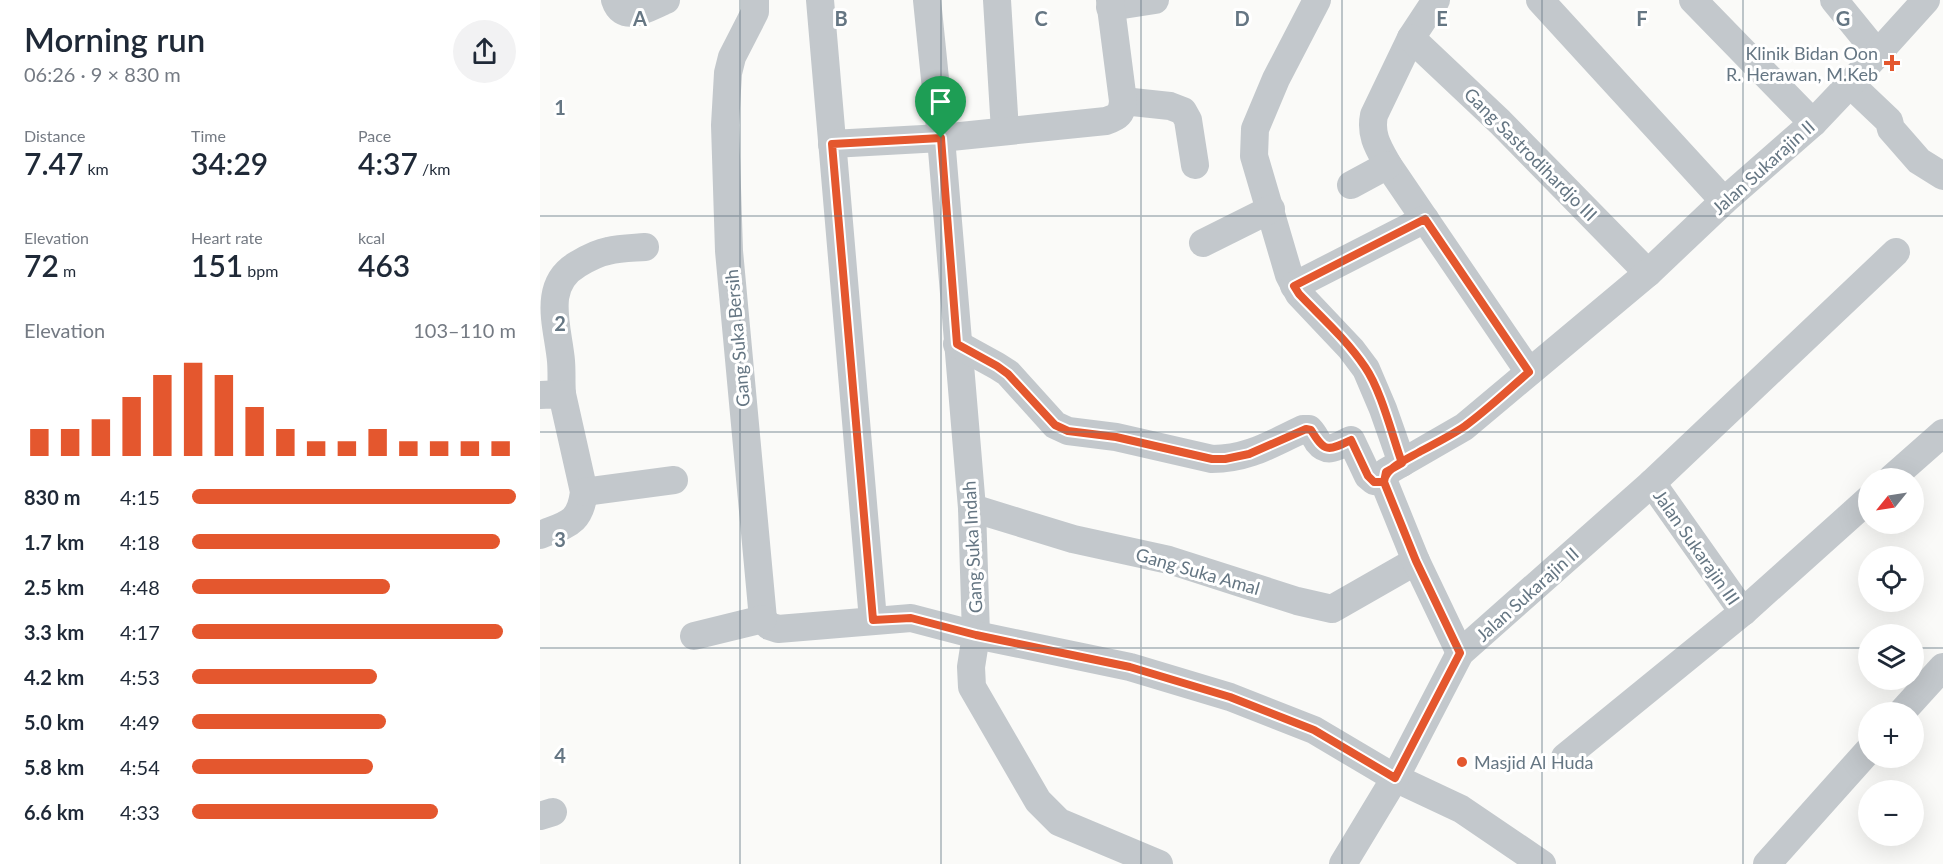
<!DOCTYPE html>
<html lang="en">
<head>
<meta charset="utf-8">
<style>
	:root { --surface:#fff; --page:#f2f2f3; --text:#1f2937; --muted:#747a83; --accent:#e4572e }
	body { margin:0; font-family:Lato,sans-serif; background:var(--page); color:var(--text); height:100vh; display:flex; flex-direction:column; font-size:22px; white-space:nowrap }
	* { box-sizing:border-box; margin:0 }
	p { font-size:20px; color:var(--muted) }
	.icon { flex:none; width:33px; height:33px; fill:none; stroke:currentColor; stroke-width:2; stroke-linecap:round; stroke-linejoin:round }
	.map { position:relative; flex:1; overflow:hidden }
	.panel { display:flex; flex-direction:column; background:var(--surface); width:540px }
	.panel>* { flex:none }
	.needle { width:39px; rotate:240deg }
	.controls { position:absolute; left:1318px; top:468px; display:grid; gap:12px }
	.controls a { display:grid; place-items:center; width:66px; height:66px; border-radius:50%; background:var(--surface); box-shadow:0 6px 24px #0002; font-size:30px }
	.pin { position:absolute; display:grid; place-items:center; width:51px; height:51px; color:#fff; margin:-62px -26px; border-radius:50% 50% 50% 0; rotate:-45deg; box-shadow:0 0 6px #0007 }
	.pin .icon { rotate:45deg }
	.round { display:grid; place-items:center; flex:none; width:63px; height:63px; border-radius:32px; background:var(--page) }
	.headline { display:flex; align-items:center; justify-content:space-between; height:102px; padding:0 24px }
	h1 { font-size:33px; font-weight:600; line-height:45px }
	.stats { display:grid; grid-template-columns:repeat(3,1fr); gap:9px; height:102px; padding:6px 24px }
	.stats div { display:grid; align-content:center }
	.stats b { font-size:30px; font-weight:600 }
	.stats small { font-size:16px; font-weight:400 }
	.stats p { font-size:16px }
	.chart { height:168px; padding:12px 24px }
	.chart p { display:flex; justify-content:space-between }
	.chart svg { width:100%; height:108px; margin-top:6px; stroke:var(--accent); stroke-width:6 }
	ul { padding:0 24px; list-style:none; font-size:20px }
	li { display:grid; grid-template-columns:96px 72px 1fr; align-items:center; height:45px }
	li i { height:15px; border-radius:8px; background:var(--accent) }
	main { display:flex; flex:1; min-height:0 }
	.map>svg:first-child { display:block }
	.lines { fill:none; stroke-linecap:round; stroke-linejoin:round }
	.minor { stroke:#c3c8cc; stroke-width:28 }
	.route-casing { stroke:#fff; stroke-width:12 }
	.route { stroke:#e4572e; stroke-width:8 }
	.grid { fill:none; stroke:#657683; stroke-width:1.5; stroke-opacity:0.55 }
	.poi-dot { fill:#e4572e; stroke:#fff; stroke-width:2 }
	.labels { text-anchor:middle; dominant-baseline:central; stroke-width:6; stroke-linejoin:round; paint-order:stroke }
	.poi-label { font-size:18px; fill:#657683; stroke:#fff; text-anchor:end }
	.street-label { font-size:18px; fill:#657683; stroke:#fff }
	.grid-label { font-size:20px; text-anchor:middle; font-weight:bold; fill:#657683; stroke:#fff; stroke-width:6; stroke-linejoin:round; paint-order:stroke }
</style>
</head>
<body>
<main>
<section class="panel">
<div class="headline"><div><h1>Morning run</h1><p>06:26 · 9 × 830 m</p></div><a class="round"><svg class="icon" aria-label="share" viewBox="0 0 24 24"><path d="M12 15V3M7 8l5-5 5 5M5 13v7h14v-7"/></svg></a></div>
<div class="stats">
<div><p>Distance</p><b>7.47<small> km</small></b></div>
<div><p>Time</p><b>34:29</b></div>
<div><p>Pace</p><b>4:37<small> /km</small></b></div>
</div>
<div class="stats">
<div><p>Elevation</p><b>72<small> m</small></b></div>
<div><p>Heart rate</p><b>151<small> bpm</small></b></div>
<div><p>kcal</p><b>463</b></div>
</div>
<div class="chart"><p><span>Elevation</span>103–110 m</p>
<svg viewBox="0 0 160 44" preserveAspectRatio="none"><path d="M5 44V33M15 44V33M25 44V29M35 44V20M45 44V11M55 44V6M65 44V11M75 44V24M85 44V33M95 44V38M105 44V38M115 44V33M125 44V38M135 44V38M145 44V38M155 44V38"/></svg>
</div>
<ul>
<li><b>830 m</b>4:15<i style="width:100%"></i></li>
<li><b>1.7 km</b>4:18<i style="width:95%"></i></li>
<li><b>2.5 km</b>4:48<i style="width:61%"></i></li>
<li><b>3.3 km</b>4:17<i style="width:96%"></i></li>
<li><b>4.2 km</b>4:53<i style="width:57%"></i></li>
<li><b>5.0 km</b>4:49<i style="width:60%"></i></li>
<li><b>5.8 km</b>4:54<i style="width:56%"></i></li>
<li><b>6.6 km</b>4:33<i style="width:76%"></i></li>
</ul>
</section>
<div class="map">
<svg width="1403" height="864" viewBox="0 0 1403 864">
	<rect width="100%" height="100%" fill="#fafaf8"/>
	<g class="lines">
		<g class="minor">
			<path d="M75,0c8,25 34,7 51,0"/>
			<path d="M215,0v12l-23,45 -4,16 -3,52 4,126 34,368"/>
			<path d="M280,0l53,620"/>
			<path d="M387,0l14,138 31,370 4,127 -5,32 1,20 66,114 21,21 100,42"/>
			<path d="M457,0l8,131"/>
			<path d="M777,0l-41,79 -21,50 -1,27 35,119 10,19 52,55 15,20 17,40 19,54"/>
			<path d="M896,0l-25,38 -37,77c-4,20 4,32 14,50l141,207"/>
			<path d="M1000,0l184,201"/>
			<path d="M1153,0l120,123"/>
			<path d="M1294,0l44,54"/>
			<path d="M570,7l45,-7"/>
			<path d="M871,38l89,84 148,151"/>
			<path d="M1310,84l39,37 2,8 28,32 24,15"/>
			<path d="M583,101l47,5 13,5 5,9 7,45"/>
			<path d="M292,144l109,-6 165,-17c12,-4 16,-7 17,-20l-13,-101"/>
			<path d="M811,185l37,-20"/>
			<path d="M663,243l68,-34"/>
			<path d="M754,286l131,-67"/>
			<path d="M417,344l40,22 11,7 47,52 13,6 48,6 96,22c36,0 59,-15 91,-30h6c4,4 6,8 9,13 10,13 21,3 33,-2l17,36 6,5 10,1"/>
			<path d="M22,394c-1,-11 0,-22 -1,-33 -3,-34 -20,-76 17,-97 10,-6 19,-11 30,-13 12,-3 25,-3 37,-4"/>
			<path d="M0,395l22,-1 22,98c-4,32 -17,32 -44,43"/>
			<path d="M1352,478l51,-45"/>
			<path d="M1112,483l91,129"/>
			<path d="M44,492l90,-12"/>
			<path d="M432,508l101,31 96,21 128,41 35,8 84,-48"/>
			<path d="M223,619l6,7 9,3 133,-11 65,17 154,32 100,30 84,33 81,48 66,31 81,55"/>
			<path d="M154,636l69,-17"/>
			<path d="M920,653l-44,-92 -32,-79 2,-10 78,-45 184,-154 76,-72 89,-78 37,-39 76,-84"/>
			<path d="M1362,712l41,-45"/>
			<path d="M1025,757l178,-145 126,-113"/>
			<path d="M0,816l13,-4"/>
			<path d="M803,864l52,-86 65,-125 192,-170 244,-231"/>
			<path d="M1227,864l102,-114"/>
		</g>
	</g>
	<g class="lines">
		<g class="route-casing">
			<path id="route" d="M401,138l-109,6 41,476 38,-2 65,17 154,32 100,30 84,33 81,48 65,-125 -44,-92 -32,-79c0,-14 26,-24 37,-31 15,-8 31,-16 44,-25 23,-17 43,-36 64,-54l-104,-153 -131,67 5,8c22,23 48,46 66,73 16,23 27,68 37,96l-16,9 -2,10h-10l-6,-6 -17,-36c-23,11 -26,13 -40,-10l-5,-1 -57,25 -24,5h-13l-96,-22 -48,-6 -13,-6 -47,-51 -11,-8 -40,-22 -16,-206"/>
		</g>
		<use href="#route" class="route"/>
	</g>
	<path class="grid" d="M200,0v864M401,0v864M601,0v864M802,0v864M1002,0v864M1203,0v864M0,216h1403M0,432h1403M0,648h1329M1374,648h29"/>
	<g class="poi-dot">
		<path d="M1349 54h6v6h6v6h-6v6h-6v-6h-6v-6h6z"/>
		<circle cx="922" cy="762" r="6"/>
	</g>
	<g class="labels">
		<g class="poi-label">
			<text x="1338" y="53">Klinik Bidan Oon<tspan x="1338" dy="21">R. Herawan, M.Keb</tspan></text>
			<text x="934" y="762" text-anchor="start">Masjid Al Huda</text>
		</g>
		<g class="street-label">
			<text transform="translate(991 154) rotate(45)">Gang Sastrodihardjo III</text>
			<text transform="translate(1223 167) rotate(-42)">Jalan Sukarajin II</text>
			<text transform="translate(197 338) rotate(-95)">Gang Suka Bersih</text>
			<text transform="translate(432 547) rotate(-93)">Gang Suka Indah</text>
			<text transform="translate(1157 547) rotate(55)">Jalan Sukarajin III</text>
			<text transform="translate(658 571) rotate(16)">Gang Suka Amal</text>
			<text transform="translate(987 594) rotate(-42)">Jalan Sukarajin II</text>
		</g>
	</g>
	<g class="grid-label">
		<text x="100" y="26">A</text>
		<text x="301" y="26">B</text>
		<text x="501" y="26">C</text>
		<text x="702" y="26">D</text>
		<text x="902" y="26">E</text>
		<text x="1102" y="26">F</text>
		<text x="1303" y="26">G</text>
		<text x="20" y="115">1</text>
		<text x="20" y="331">2</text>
		<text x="20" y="547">3</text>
		<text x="20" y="763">4</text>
	</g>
</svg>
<div class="controls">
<a><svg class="needle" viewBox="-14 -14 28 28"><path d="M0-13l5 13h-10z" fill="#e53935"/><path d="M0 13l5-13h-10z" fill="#747a83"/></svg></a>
<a><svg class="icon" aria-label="locate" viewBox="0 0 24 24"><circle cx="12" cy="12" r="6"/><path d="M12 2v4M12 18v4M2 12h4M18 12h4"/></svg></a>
<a><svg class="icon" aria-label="layers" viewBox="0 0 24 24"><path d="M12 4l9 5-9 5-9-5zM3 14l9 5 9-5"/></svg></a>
<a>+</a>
<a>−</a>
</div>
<div class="pin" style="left:401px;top:138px;background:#1e9e55"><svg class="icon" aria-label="arrive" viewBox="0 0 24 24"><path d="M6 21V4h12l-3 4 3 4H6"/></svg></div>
</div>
</main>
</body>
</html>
